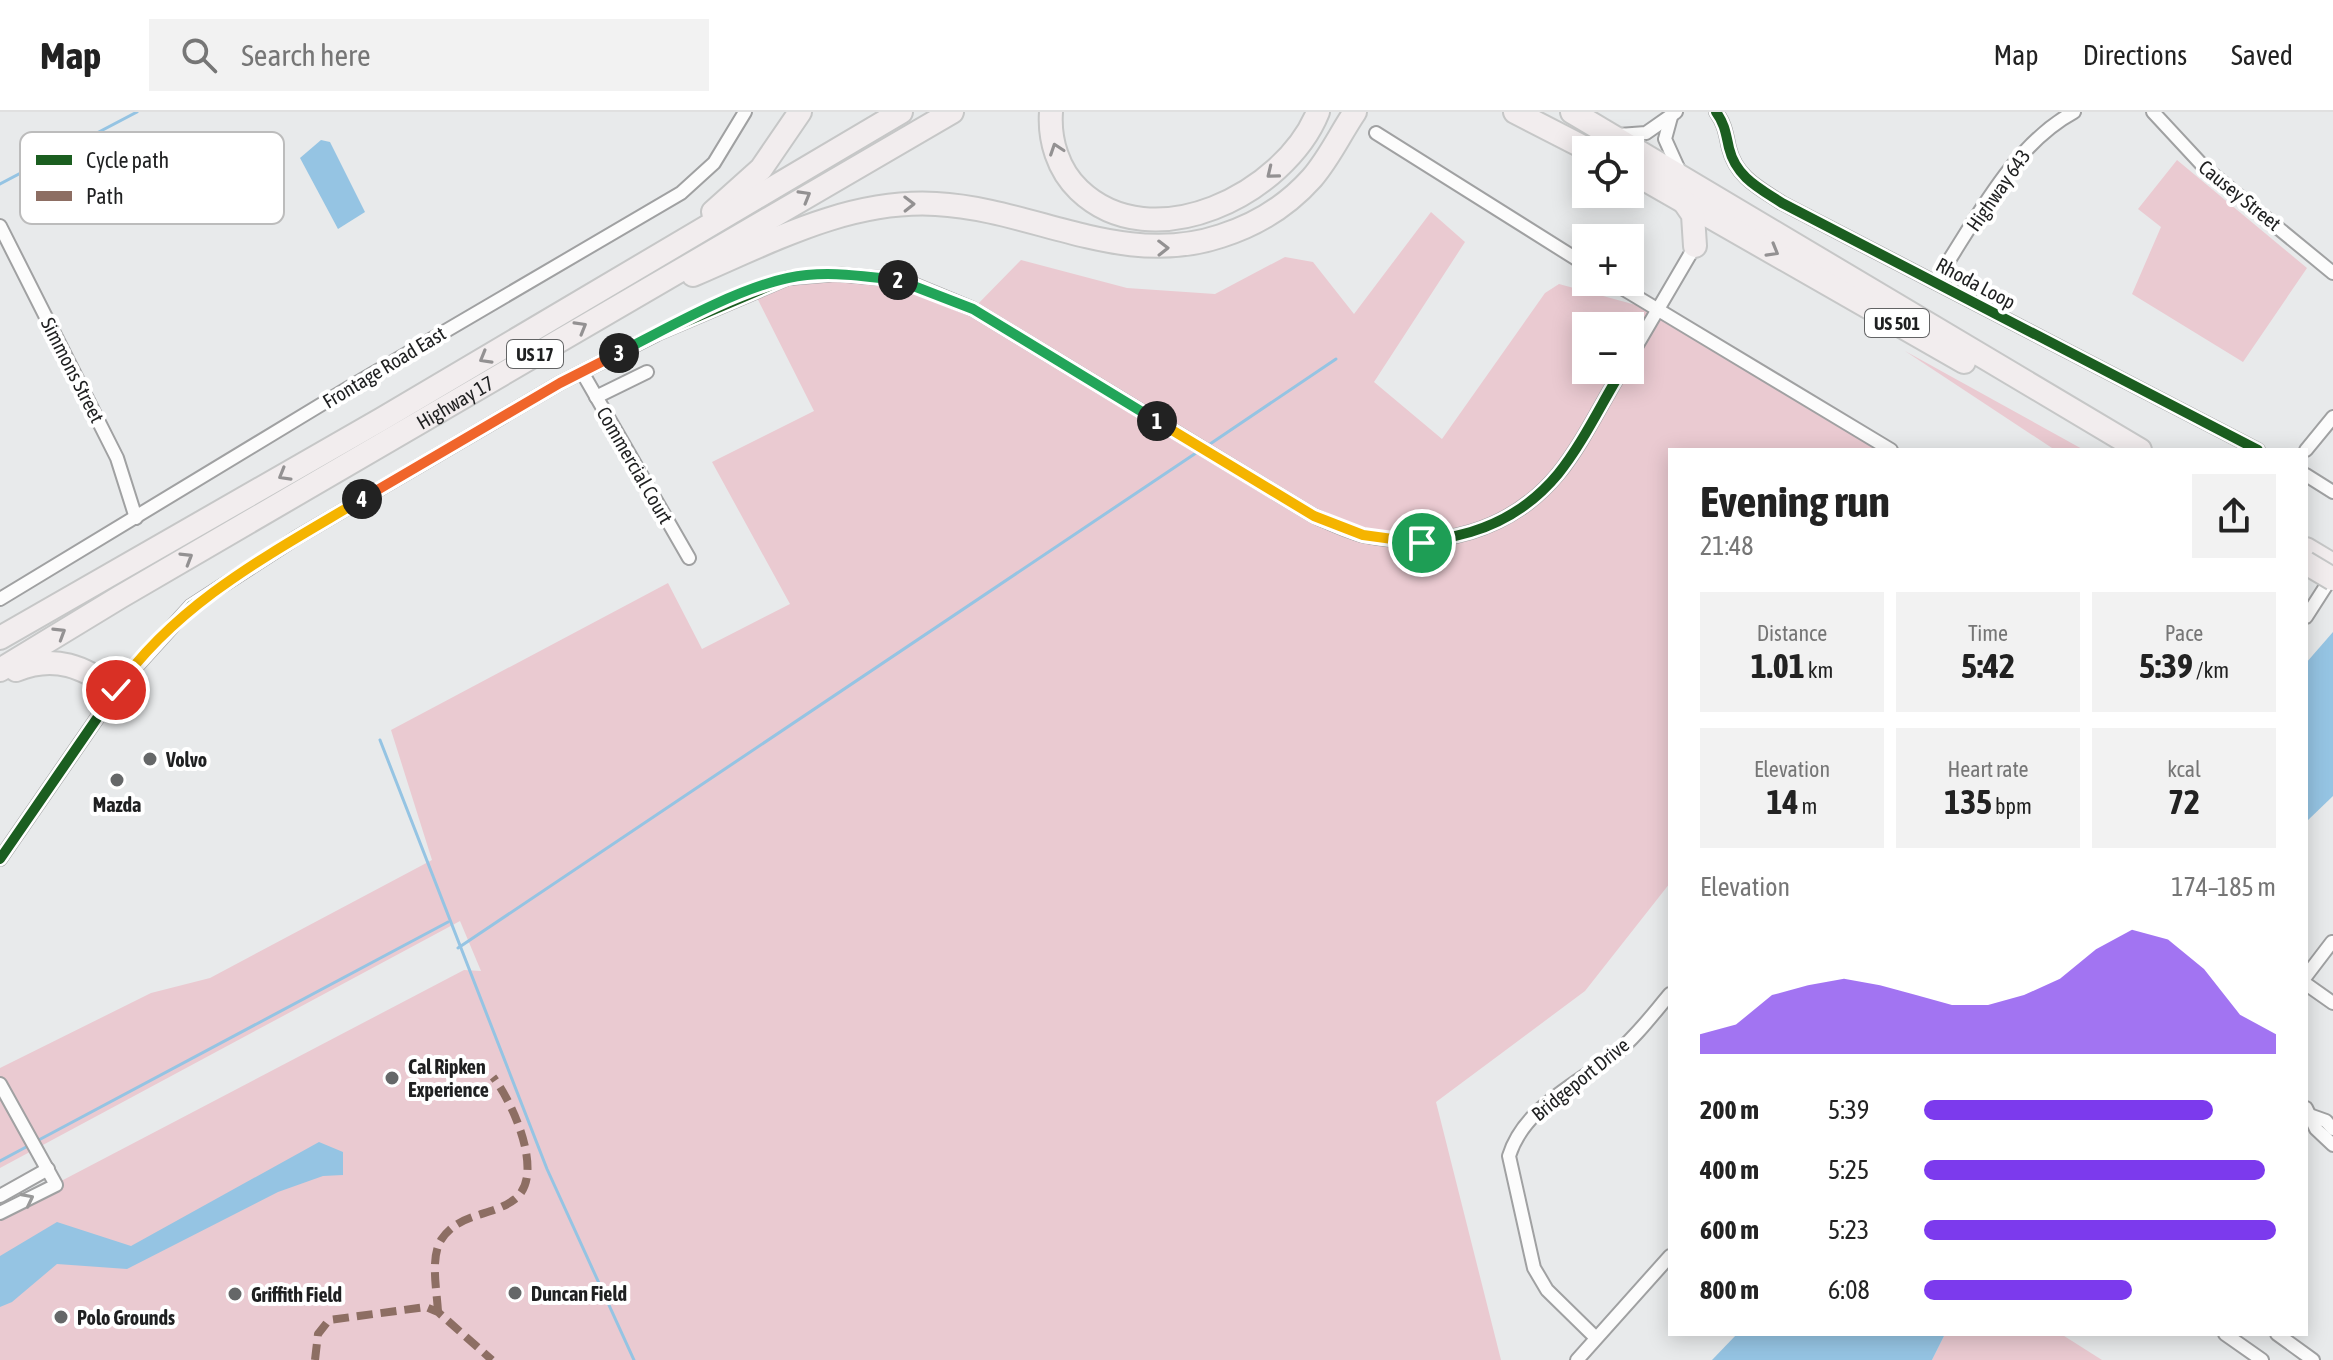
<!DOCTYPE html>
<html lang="en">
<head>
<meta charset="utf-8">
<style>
	:root { --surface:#fff; --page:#f2f2f2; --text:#222; --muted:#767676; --line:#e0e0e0; --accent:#7c3aed }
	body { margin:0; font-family:"Asap Condensed",sans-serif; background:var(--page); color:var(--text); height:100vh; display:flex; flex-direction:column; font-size:30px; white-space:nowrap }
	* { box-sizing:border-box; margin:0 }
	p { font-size:26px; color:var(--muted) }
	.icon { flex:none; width:44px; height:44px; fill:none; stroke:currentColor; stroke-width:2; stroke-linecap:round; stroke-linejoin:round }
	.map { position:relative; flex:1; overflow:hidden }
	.panel { position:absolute; left:1668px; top:336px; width:640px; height:888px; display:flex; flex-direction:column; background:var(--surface); border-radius:0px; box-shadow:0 4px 20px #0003 }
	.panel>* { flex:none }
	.tools { position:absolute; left:1572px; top:24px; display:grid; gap:16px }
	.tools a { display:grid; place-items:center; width:72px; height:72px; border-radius:0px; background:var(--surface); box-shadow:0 4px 20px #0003; font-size:40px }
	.pin { position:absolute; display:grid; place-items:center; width:68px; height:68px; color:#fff; margin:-34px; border:4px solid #fff; border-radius:50%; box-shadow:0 2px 8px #0007 }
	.km { position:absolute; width:40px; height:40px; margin:-20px; border-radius:50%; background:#222; color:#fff; font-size:22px; line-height:40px; text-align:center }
	.round { display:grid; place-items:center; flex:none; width:84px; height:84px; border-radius:0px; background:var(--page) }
	.overview { display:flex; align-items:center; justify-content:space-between; height:136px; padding:0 32px }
	h1 { font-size:44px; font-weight:700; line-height:60px }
	.metrics { display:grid; grid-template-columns:repeat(3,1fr); gap:12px; height:136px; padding:8px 32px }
	.metrics div { display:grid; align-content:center; border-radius:0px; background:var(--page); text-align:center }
	.metrics b { font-size:34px; font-weight:700 }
	.metrics small { font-size:22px; font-weight:400 }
	.metrics p { font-size:22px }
	.chart { height:224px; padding:16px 32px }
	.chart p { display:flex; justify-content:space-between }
	.chart svg { width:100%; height:144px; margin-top:8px; fill:var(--accent); opacity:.7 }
	ul { padding:0 32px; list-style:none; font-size:26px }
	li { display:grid; grid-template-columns:128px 96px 1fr; align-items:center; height:60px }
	li i { height:20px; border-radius:10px; background:var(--accent) }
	header { display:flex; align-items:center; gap:48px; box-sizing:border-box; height:112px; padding:0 40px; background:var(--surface); border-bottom:2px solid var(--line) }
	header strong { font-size:38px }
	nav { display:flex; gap:44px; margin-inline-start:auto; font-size:28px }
	.search { width:560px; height:72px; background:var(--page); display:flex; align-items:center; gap:20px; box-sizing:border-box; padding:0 28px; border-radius:0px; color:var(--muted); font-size:30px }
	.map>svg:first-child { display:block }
	.green { fill:#eacad1; fill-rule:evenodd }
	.water { fill:#95c4e3 }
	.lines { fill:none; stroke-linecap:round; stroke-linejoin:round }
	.stream { stroke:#95c4e3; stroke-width:3 }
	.street-casing { stroke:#a0a1a2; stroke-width:16 }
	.highway-casing { stroke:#c6c7c7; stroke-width:26 }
	.street { stroke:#fcfcfc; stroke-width:12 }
	.highway { stroke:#f2edee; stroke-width:22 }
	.highway-bridge-casing { stroke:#c6c7c7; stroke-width:26; stroke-linecap:butt }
	.highway-bridge { stroke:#f2edee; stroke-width:22 }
	.quiet { stroke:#8d6e63; stroke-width:8; stroke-dasharray:16 8; stroke-linecap:butt }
	.cycleway-casing { stroke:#fff; stroke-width:15 }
	.cycleway { stroke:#1b5e20; stroke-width:10 }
	.oneway { stroke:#939192 }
	.oneway2 { stroke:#999 }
	.split-1-casing { stroke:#fff; stroke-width:16 }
	.split-2-casing { stroke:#fff; stroke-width:16 }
	.split-3-casing { stroke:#fff; stroke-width:16 }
	.split-4-casing { stroke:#fff; stroke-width:16 }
	.split-5-casing { stroke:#fff; stroke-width:16 }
	.split-1 { stroke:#f5b400; stroke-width:10 }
	.split-2 { stroke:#22a559; stroke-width:10 }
	.split-3 { stroke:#22a559; stroke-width:10 }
	.split-4 { stroke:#f0652b; stroke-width:10 }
	.split-5 { stroke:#f5b400; stroke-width:10 }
	.poi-dot { fill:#656768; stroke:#fff; stroke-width:3 }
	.labels { text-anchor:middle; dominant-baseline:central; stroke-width:8; stroke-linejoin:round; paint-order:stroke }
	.shield { fill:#fff; stroke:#626364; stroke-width:2 }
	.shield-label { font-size:18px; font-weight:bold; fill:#1f2021 }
	.street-label { font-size:20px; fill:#1f2021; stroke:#fff }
	.poi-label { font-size:20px; font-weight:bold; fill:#1f2021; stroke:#fff; text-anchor:start }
	.key { fill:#fff; stroke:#bcbcbc; stroke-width:2 }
	.key-label { font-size:22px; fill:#1f2021 }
</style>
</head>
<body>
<header>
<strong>Map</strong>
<div class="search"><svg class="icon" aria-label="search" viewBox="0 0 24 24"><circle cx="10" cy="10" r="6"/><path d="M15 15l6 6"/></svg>Search here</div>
<nav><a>Map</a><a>Directions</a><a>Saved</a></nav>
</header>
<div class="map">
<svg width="2333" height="1248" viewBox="0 0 2333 1248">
	<rect width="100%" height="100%" fill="#e8eaeb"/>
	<g class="green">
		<path d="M2177,48l130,108 -64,94 -111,-68 29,-67 -23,-18z"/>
		<path d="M1431,100l34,30 -91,140 68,57 103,-146 14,-9 99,27 233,139h-221v433l-85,108 -149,111 65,258h-1501v-147l464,-243 17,1 -21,-50 -460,247v-100l151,-75 59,-15 222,-118 -41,-130 277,-147 34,66 88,-45 -78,-142 102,-51 -61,-121 35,-12 115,2 70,29 48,-49 106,28 88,6 70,-37 28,5 41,52zM1586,214h44v44h-44z"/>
		<path d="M1905,239l179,99h-29z"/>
		<path d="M1945,1222h116l41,26h-170z"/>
	</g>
	<g class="water">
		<path d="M321,28l9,2 35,70 -27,17 -38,-71z"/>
		<path d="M2333,520v164l-27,26v-159z"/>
		<path d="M319,1030l24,10v23l-20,1 -45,16 -151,77 -70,-5 -45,38 -12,5v-51l57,-34 74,24z"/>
		<path d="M1737,1222h208l-13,26h-220z"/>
	</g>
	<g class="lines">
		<g class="stream">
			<path d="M0,72l137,-72"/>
			<path d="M1210,332l126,-85"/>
			<path d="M380,628l167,429 87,191"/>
			<path d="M458,836l738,-495"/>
			<path d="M35,1030l413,-220"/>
			<path d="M0,1049l28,-15"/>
		</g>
		<g class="street-casing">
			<g id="street">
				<path d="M1716,0c9,12 10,23 13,36 7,29 30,40 53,55l476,247"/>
				<path d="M2153,0l52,56 128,105"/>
				<path d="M1671,5l-6,22 14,31"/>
				<path d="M1376,21l210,132"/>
				<path d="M1619,23l27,-2 30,-21"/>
				<path d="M0,114l117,232 19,60"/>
				<path d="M1612,170l279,168"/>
				<path d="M1935,170c39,-58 76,-136 139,-170"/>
				<path d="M1630,245l65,-111"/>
				<path d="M582,260l107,186"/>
				<path d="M596,285l51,-25"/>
				<path d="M2306,338l27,-33"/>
				<path d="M2306,363l27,17"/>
				<path d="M0,487l350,-212 331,-194 33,-30 31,-51"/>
				<path d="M2306,505l27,-42"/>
				<path d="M0,747l122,-177 69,-76 105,-68 264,-155 97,-49 131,-56 47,-4 68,6 70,29 341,207c17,7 34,16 52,20 71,14 144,-4 192,-62 25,-31 43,-70 64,-104"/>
				<path d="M2306,864l26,-34"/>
				<path d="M2306,872l27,19"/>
				<path d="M0,972l56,101 -56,28"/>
				<path d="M2306,996l10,21 17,16"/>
				<path d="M2312,1004l14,5 7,8"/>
				<path d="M0,1084l48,-27"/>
				<path d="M2225,1222l37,26"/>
				<path d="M2277,1222l36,26"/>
				<path d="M1596,1226l-49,-48 -13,-22 -25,-112c15,-49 69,-72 106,-102 21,-17 38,-40 55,-60"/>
				<path d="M1577,1248l93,-104"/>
			</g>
		</g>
		<g class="highway-casing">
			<g id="highway">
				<path d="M1051,0c-2,28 7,58 28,78 73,70 206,4 239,-78"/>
				<path d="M1515,0l74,38"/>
				<path d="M1572,0l568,338"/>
				<path d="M1630,59l334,191"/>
				<path d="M1682,87l11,16 2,31"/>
				<path d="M713,100l48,-43 39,-57"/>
				<path d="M693,163c77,-33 156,-76 243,-71 98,5 186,65 285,32 35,-11 66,-30 91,-58 18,-21 28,-44 43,-66"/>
				<path d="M2306,437l27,16"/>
				<path d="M0,526l382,-219 519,-307"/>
				<path id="s1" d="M0,558l120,-73 832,-485"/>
				<path d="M16,558c39,-16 68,-3 100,20"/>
			</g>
		</g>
		<use href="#street" class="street"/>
		<use href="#highway" class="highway"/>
		<g class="highway-bridge-casing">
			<path id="highway-bridge" d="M2306,451l27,16"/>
		</g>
		<use href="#highway-bridge" class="highway-bridge"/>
		<g class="quiet">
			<path d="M438,1200c-1,-21 -8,-54 3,-72 18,-28 51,-23 74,-41 31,-24 -3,-98 -22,-122"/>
			<path d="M315,1248l3,-26 11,-14 97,-13 12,5 54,48"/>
		</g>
		<g class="cycleway-casing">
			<g id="cycleway">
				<path d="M1716,0c9,12 10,23 13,36 7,29 30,40 53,55l476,247"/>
				<path d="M0,747l122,-177 69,-76 105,-68 264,-155 97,-49 131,-56 47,-4 68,6 70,29 341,207c17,7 34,16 52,20 71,14 144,-4 192,-62 25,-31 43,-70 64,-104"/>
			</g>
		</g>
		<use href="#cycleway" class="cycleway"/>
	</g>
	<defs><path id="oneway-chevron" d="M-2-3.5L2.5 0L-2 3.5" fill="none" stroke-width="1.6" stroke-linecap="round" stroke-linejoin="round" transform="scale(2)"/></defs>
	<g class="oneway">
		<use href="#oneway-chevron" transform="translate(1056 37) rotate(-109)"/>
		<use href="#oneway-chevron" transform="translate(1272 61) rotate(141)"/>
		<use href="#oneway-chevron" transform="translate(805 84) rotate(-30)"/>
		<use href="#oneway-chevron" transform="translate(909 92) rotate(-1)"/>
		<use href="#oneway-chevron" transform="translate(1163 136) rotate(-1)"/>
		<use href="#oneway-chevron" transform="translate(1773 139) rotate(30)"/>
		<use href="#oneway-chevron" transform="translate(581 215) rotate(-30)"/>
		<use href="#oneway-chevron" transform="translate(485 246) rotate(150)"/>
		<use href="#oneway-chevron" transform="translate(284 363) rotate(150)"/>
		<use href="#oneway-chevron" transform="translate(187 446) rotate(-31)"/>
		<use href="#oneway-chevron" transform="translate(60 521) rotate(-32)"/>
	</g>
	<use class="oneway2" href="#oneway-chevron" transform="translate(28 1087) rotate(-27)"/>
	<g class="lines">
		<g class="split-1-casing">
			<path id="split-1" d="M1157,309l157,95 49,19 59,8"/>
		</g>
		<g class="split-2-casing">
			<path id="split-2" d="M898,168l75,29 184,112"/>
		</g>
		<g class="split-3-casing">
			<path id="split-3" d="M619,241c48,-25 117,-64 169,-75 36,-8 74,-2 110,2"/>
		</g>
		<g class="split-4-casing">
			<path id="split-4" d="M362,387l198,-116 59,-30"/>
		</g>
		<g class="split-5-casing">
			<path id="split-5" d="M116,578c61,-88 156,-137 246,-191"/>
		</g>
		<use href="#split-1" class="split-1"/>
		<use href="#split-2" class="split-2"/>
		<use href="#split-3" class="split-3"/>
		<use href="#split-4" class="split-4"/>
		<use href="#split-5" class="split-5"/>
	</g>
	<g class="poi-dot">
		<circle cx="150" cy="647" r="8"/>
		<circle cx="117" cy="668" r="8"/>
		<circle cx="392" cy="966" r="8"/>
		<circle cx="515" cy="1181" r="8"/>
		<circle cx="235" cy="1182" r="8"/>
		<circle cx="61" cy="1205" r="8"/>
	</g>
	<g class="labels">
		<g class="shield">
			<rect x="1865" y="197" width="64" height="28" rx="6"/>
			<rect x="507" y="228" width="56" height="28" rx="6"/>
		</g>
		<g class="shield-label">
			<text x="1897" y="211">US 501</text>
			<text x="535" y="242">US 17</text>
		</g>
		<g class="street-label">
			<text transform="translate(1998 78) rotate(-55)">Highway 643</text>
			<text transform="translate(2240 83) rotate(39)">Causey Street</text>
			<text transform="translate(1976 171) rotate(28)">Rhoda Loop</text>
			<text transform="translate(384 255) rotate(-31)">Frontage Road East</text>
			<text transform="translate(73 258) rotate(63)">Simmons Street</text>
			<text stroke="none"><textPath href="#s1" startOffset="528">Highway 17</textPath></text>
			<text transform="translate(635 353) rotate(60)">Commercial Court</text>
			<text transform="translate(1580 967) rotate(-39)">Bridgeport Drive</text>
		</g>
		<g class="poi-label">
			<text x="166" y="647">Volvo</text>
			<text x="117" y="692" text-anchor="middle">Mazda</text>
			<text x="408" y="954">Cal Ripken<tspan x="408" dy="23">Experience</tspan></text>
			<text x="531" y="1181">Duncan Field</text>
			<text x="251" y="1182">Griffith Field</text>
			<text x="77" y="1205">Polo Grounds</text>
		</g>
	</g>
	<rect x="20" y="20" width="264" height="92" rx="12" class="key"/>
	<rect x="36" y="43" width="36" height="10" fill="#1b5e20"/>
	<rect x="36" y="79" width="36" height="10" fill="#8d6e63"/>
	<g class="key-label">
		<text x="86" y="56">Cycle path</text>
		<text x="86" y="92">Path</text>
	</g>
</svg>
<div class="tools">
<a><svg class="icon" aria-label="locate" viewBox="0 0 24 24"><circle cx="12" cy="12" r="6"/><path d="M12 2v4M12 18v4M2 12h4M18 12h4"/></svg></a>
<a>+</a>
<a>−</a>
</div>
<div class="pin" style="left:1422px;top:431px;background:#1e9e55"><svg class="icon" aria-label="arrive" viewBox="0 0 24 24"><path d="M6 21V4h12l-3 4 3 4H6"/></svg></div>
<div class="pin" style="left:116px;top:578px;background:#d93025"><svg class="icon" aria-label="check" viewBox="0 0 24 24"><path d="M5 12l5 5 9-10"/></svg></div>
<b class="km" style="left:1157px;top:309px">1</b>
<b class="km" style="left:898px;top:168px">2</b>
<b class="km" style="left:619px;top:241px">3</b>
<b class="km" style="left:362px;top:387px">4</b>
<section class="panel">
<div class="overview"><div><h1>Evening run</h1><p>21:48</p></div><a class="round"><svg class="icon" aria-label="share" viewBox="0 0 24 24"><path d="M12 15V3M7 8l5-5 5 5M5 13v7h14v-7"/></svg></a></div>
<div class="metrics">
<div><p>Distance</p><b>1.01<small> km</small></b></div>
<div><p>Time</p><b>5:42</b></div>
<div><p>Pace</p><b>5:39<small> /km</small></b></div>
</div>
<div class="metrics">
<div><p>Elevation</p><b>14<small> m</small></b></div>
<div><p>Heart rate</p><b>135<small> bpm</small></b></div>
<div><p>kcal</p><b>72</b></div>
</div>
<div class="chart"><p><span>Elevation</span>174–185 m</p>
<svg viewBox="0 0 160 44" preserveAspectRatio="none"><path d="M0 44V38L10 35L20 26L30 23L40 21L50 23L60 26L70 29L80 29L90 26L100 21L110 12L120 6L130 9L140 18L150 32L160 38V44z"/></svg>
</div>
<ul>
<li><b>200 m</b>5:39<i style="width:82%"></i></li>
<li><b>400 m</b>5:25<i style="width:97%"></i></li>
<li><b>600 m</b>5:23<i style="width:100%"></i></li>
<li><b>800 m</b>6:08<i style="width:59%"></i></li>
</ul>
</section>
</div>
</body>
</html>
